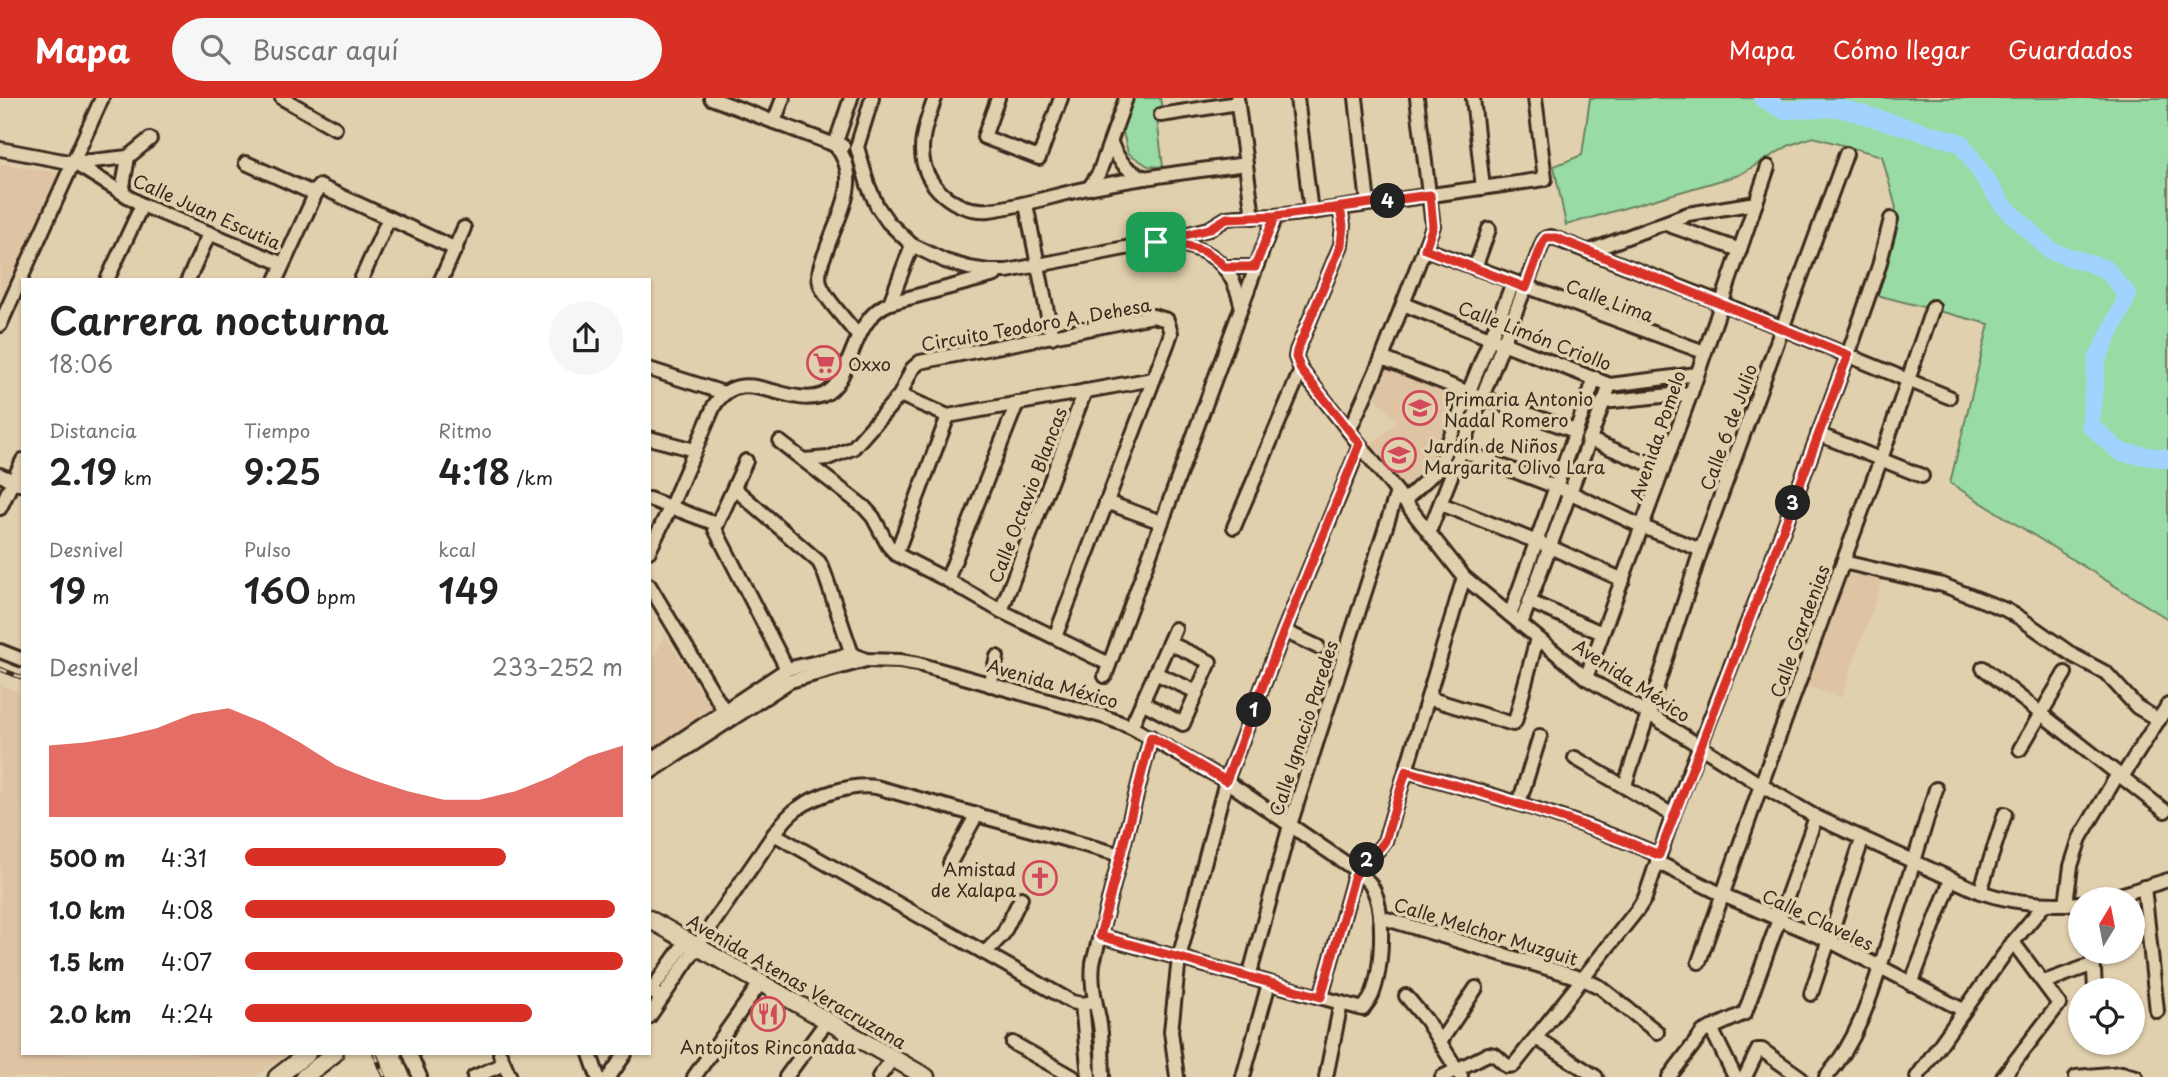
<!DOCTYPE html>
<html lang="es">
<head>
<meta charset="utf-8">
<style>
	:root { --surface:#fff; --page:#f6f6f6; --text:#222; --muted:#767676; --accent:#d93025 }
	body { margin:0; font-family:"Playpen Sans",sans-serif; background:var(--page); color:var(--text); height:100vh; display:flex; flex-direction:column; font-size:26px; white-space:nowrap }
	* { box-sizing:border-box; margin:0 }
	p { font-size:23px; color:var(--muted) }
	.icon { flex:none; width:38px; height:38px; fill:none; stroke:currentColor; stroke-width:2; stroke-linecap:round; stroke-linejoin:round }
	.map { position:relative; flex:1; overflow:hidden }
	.drawer { position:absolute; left:21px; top:180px; width:630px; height:777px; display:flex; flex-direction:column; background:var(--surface); border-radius:0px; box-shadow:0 2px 5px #0004 }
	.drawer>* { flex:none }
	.needle { width:46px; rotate:10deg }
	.buttons { position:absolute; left:2068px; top:789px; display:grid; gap:14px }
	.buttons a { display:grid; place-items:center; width:77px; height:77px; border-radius:50%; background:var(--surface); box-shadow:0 2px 5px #0004; font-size:35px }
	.pin { position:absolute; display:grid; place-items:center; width:60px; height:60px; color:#fff; margin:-30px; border-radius:14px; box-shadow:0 4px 10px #0006 }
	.km { position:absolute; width:35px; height:35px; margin:-18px; border-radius:50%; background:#222; color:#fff; font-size:19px; line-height:35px; text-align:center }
	.round { display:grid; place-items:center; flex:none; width:74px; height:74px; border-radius:37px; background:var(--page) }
	.head { display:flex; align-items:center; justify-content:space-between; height:119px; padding:0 28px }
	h1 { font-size:38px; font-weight:600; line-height:52px }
	.figures { display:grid; grid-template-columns:repeat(3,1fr); gap:10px; height:119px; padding:7px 28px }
	.figures div { display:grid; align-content:center }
	.figures b { font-size:35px; font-weight:600 }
	.figures small { font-size:19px; font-weight:400 }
	.figures p { font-size:19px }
	.chart { height:196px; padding:14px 28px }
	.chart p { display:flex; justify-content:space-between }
	.chart svg { width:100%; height:126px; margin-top:7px; fill:var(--accent); opacity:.7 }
	ul { padding:0 28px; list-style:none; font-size:23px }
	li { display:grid; grid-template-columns:112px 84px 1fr; align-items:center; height:52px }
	li i { height:18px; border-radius:9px; background:var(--accent) }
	header { display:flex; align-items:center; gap:42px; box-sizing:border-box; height:98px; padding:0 35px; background:var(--accent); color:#fff }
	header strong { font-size:33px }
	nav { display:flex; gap:38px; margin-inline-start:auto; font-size:24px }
	.search { width:490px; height:63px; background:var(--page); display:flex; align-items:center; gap:18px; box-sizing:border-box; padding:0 24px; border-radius:38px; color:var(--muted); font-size:26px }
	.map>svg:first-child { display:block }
	.built { fill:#dfc4a4 }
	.green { fill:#99dba5; stroke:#6a8262; stroke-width:2 }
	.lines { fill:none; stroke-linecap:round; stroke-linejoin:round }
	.river { stroke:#a2d3ff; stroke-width:18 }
	.minor-casing { stroke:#3b2a1e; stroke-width:18 }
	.major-casing { stroke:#3b2a1e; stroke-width:21 }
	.minor { stroke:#e1d0ad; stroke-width:12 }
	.major { stroke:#e1d0ad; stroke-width:16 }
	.rail-casing { stroke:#3b2a1e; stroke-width:5 }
	.rail { stroke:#e1d0ad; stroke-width:2.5; stroke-dasharray:8; stroke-linecap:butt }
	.route-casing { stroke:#fff; stroke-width:14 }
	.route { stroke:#d93025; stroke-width:9 }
	.labels { text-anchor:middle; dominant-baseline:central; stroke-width:7; stroke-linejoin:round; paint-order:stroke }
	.street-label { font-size:18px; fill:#3b2a1e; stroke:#e1d0ad }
	.poi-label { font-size:18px; fill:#3b2a1e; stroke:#e1d0ad; text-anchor:start }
</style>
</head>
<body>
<header>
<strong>Mapa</strong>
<div class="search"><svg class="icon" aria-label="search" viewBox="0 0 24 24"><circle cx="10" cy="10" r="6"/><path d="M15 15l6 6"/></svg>Buscar aquí</div>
<nav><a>Mapa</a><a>Cómo llegar</a><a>Guardados</a></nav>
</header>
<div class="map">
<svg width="2168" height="979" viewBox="0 0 2168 979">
	<rect width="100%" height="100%" fill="#e1d0ad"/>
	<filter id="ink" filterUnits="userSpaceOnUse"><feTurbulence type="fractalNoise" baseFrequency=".0143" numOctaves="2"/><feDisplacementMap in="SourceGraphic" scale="14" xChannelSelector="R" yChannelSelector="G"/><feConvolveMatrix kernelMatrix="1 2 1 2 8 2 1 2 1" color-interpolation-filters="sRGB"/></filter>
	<g filter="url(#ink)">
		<g class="built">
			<path d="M0,65l60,10 -60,130z"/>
			<path d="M1386,267l74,30 -27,67 -32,29 -35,-42 31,-27 -25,-29z"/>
			<path d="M1846,471l38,8 -43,121 -38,-13z"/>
			<path d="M665,536l50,80 -66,43v-89z"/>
			<path d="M0,586l23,10v360h264l-32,23h-255z"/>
		</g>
		<g class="green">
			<path d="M1134,0h26l2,10 -6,3 7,56 -15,-1 -20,-13 -6,-25z"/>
			<path d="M1590,0h578v521l-218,-136 39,-159 -120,-31 27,-85 -14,-52 -69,-19 -23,8 -51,30 -173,50 -12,-59 28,-11z"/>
		</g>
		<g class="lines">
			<path class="river" d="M1762,0l21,12 57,-2 121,35 41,61 49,47 55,18 22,26 -31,65 -7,65 30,27 48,7"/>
			<g class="minor-casing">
				<g id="minor">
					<path d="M282,0l53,30"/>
					<path d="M711,0l124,47 8,1"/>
					<path d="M872,0l-15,49 11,38 9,21 11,16 24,23 33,16 24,7 19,3h19l149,-29 53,-13 18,-11 10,-1 38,-1 36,-4 234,-33 -10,-81"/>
					<path d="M935,0c-6,17 -13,34 -13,52 0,35 33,63 67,60 34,-4 66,-15 99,-22 52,-11 106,-17 158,-24"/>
					<path d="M998,0l-14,39 55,21 22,-60"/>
					<path d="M1237,0l16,119"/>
					<path d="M1297,0l14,114"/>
					<path d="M1356,0l12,106"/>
					<path d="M1473,0l10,90"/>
					<path d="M1161,17l77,-12"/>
					<path d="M774,24l9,-24"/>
					<path d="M1111,45c7,18 17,29 35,35"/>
					<path d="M835,47c29,33 3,70 -9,106 -4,10 -9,22 -6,32 3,14 29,40 38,53"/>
					<path d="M835,47l16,-47"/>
					<path d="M0,51l74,14 68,42 141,59"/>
					<path d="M74,65l54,-6 22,-18"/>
					<path d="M246,65l69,31"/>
					<path d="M1089,90l10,-15 27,-75"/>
					<path d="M122,94l6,-35"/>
					<path d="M1026,106l26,133"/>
					<path d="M1340,110l3,17 -2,20 -44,106 -1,6 5,13 163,207 122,101 63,36 112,71 55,32 164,75c33,11 67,14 101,11"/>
					<path d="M1666,126l74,26"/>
					<path d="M1165,144c42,4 66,20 76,62"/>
					<path d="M1425,151l279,103"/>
					<path d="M1590,153l98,-37 68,-11"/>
					<path d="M1224,169h31"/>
					<path d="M1475,170l14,-39"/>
					<path d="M107,182l35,-75"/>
					<path d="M188,182l21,-46"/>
					<path d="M276,182l43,-94 137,63"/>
					<path d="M361,182l28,-62"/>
					<path d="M441,182l23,-52"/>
					<path d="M890,205l22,-58"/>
					<path d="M1403,206l207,81 87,-11"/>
					<path d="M0,227l102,-227"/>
					<path d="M1382,260l85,34 108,39"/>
					<path d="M649,271l75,24"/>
					<path d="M900,297l48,21 205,-37"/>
					<path d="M1603,304l88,-9"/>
					<path d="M1349,333l33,-73 51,-132 -16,-128"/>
					<path d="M1818,336l104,42"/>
					<path d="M649,340l46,12"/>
					<path d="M1588,341l75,31"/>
					<path d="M780,344l84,65 9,10 15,28 8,9 51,26 54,31 108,53"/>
					<path d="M1447,347l122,47 74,35 58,23"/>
					<path d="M804,362l24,-2 25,-10 47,-53 12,-26 8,-7 233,-46 14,4 4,13 -3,9 -113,295"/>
					<path d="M746,363l-31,68 72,140"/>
					<path d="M0,377l23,10"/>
					<path d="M734,390l85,74 5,10 30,88"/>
					<path d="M649,401l67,25"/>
					<path d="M1404,403l33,-31 76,-187"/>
					<path d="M1106,404l55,20"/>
					<path d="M1441,406l109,43 73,33"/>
					<path d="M0,410l23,-48"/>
					<path d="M1234,429l67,-157"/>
					<path d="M1429,434l114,-290 3,-4 5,-1 170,66 228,94"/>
					<path d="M649,453l22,-45 43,-100c27,-45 72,3 109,-11 31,-13 26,-76 67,-92l105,-28"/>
					<path d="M896,456l52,-138"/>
					<path d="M1843,464l100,23 63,25 14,8 54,38 32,17 31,34 22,13"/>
					<path d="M947,482l70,-177"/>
					<path d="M649,487l79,132"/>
					<path d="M1530,504l72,31"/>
					<path d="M1001,513l84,-220"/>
					<path d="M1510,517l85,-237"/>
					<path d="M1521,526l89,-239"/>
					<path d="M1284,533l34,16"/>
					<path d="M0,553l23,9"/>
					<path d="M1983,570l182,143"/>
					<path d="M1155,575l42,19"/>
					<path d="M1105,578l170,-460"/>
					<path d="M1586,580l105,-285 77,-226"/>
					<path d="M990,587l7,-28"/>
					<path d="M1428,600l85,26 2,-2 22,-84"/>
					<path d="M1142,604l41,22 27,-62 -41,-19"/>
					<path d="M1131,629l44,-98"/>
					<path d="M2020,651l45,-76"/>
					<path d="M1575,660l98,57"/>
					<path d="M649,663l138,-92 65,-15 14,6 34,1 18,3 187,53 26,10 95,54 131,90c5,5 12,10 15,16 14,24 10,83 0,108 -2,5 -6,9 -9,14l-263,-73"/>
					<path d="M1406,673c87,24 170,48 253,84"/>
					<path d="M649,675l141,-92 76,-21"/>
					<path d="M2122,679l46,-72"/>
					<path d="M1625,687l76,-235 145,-396"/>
					<path d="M1519,705l21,-67"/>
					<path d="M774,736l298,168 10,2 12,-2"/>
					<path d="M1657,764l66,33 107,46 133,69"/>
					<path d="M950,765l27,-49"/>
					<path d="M2144,789l13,124"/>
					<path d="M1980,794l25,-78"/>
					<path d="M2103,802l65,-20"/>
					<path d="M2066,806l5,-38 9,-28 38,-64"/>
					<path d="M1380,819l203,62 17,8 57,45"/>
					<path d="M2093,854l2,38"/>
					<path d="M985,855l18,-19 18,-36"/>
					<path d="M1699,864l62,-177 120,-326 52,-152"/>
					<path d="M1249,879l41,-152 107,-333"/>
					<path d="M2044,884l50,-18"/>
					<path d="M1911,886l40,-104"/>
					<path d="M1811,896l51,-154"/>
					<path d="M1406,898l20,24 35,56"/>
					<path d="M1321,899l33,-119c7,-15 22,-23 31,-37l79,-264"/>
					<path d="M661,900l-10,-7 36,-51"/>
					<path d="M1082,906l7,73"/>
					<path d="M649,919l125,-183c7,-9 13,-18 23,-25 19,-14 56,-26 79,-22l245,68"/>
					<path d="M1711,930l24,49"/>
					<path d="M1536,940l60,39"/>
					<path d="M1440,944l36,-54"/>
					<path d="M1013,945l60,34"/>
					<path d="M410,956l10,23"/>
					<path d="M500,956l10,23"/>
					<path d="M590,956l8,23"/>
					<path d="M474,979l30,-13"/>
					<path d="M609,979l16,-23"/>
					<path d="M694,979l67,-95"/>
					<path d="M786,979l41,-56"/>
					<path d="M879,979l14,-19"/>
					<path d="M1103,979c-1,-20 0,-43 -5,-63 -4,-18 -7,-32 -5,-51l58,-226"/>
					<path d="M1177,979l-6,-46 8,-73 47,-177 58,-150 76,-186"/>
					<path d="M1243,979l26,-94"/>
					<path d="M1326,979l15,-74"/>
					<path d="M1442,979l46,-23 7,1 12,11 7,-1 124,-156 7,-11 28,-83 96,-247 79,-213 31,-89 12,-47"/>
					<path d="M1669,979l34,-45 42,-19 71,-196"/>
					<path d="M1745,979l13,-27h4l38,27"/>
					<path d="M1826,979c33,-37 47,-88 62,-135 17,-51 33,-102 48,-153"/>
					<path d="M1917,979l96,-135 31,-37"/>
					<path d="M2003,979l56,-73 -46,-62"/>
					<path d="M2076,979l46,-4 14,4"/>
				</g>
			</g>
			<g class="major-casing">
				<g id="major">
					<path d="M649,821l277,158"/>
					<path d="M277,979l30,-23"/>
					<path d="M304,979l30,-23"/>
				</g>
			</g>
			<use href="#minor" class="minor"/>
			<use href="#major" class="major"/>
			<g class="rail-casing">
				<g id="rail">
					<path d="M0,571l23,9"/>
					<path d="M375,956l10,23"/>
				</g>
			</g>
			<use href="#rail" class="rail"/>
		</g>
	</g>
	<g class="lines" filter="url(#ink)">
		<g class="route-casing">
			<path id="route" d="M1156,144l53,-13 18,-11 48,-2 65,-8 3,17 -2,20 -44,106 -1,6 5,13 59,74 -76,187 -58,150 -75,-44 -51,199 221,61 33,-119c7,-15 22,-23 31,-37l21,-70c86,24 171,49 253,84l110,-287 79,-213 -292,-117h-10l-3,4 -17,46 -101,-39 8,-23 -3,-31 -155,21 -20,51h-31c-17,-21 -43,-23 -68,-25"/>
		</g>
		<use href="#route" class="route"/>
	</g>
	<defs>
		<g id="supermarket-ring" transform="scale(1.75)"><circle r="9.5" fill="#e1d0ad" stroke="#d1495b" stroke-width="1.5"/><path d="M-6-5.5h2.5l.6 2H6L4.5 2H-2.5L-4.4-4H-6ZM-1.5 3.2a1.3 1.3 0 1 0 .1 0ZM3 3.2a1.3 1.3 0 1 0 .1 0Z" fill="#d1495b"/></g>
		<g id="school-ring" transform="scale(1.75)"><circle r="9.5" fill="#e1d0ad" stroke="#d1495b" stroke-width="1.5"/><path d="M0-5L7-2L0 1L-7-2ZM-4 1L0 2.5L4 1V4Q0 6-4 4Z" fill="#d1495b"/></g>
		<g id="church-ring" transform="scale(1.75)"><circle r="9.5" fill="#e1d0ad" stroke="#d1495b" stroke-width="1.5"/><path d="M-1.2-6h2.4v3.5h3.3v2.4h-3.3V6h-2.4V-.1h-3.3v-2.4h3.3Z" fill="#d1495b"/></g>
		<g id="restaurant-ring" transform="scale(1.75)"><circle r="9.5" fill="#e1d0ad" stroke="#d1495b" stroke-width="1.5"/><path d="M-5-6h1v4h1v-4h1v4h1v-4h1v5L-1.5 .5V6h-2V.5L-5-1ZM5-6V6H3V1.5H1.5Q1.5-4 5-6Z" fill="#d1495b"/></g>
	</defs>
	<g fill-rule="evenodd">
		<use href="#supermarket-ring" x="824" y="265"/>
		<use href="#school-ring" x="1420" y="310"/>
		<use href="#school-ring" x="1399" y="357"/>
		<use href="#church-ring" x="1040" y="780"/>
		<use href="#restaurant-ring" x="768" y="916"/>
	</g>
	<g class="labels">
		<g class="street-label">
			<text transform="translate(207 113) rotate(24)">Calle Juan Escutia</text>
			<text transform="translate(1610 202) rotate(20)">Calle Lima</text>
			<text transform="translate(1036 226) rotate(-10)">Circuito Teodoro A. Dehesa</text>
			<text transform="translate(1535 237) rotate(21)">Calle Limón Criollo</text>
			<text transform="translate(1728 329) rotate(-70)">Calle 6 de Julio</text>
			<text transform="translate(1657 337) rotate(-71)">Avenida Pomelo</text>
			<text transform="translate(1027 397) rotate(-69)">Calle Octavio Blancas</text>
			<text transform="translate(1799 533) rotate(-70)">Calle Gardenias</text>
			<text transform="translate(1632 582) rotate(33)">Avenida México</text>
			<text transform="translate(1053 585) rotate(16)">Avenida México</text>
			<text transform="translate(1303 630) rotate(-72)">Calle Ignacio Paredes</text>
			<text transform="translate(1818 821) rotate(25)">Calle Claveles</text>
			<text transform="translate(1486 833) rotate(17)">Calle Melchor Muzguit</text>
			<text transform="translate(797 883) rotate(30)">Avenida Atenas Veracruzana</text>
		</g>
		<g class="poi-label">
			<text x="848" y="265">Oxxo</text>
			<text x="1444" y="300">Primaria Antonio<tspan x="1444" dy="21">Nadal Romero</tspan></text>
			<text x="1424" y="347">Jardín de Niños<tspan x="1424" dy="21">Margarita Olivo Lara</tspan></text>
			<text x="1016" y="770" text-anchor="end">Amistad<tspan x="1016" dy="21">de Xalapa</tspan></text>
			<text x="768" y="948" text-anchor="middle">Antojitos Rinconada</text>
		</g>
	</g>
</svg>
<div class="buttons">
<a><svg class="needle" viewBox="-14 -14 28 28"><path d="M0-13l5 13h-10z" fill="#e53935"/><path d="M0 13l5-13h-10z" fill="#767676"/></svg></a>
<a><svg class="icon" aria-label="locate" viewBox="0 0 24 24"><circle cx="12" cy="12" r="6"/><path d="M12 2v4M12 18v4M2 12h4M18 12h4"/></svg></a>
</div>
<div class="pin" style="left:1156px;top:144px;background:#1e9e55"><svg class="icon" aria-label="arrive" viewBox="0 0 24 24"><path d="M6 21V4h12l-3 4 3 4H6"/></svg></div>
<b class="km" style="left:1254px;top:612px">1</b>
<b class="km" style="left:1367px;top:762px">2</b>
<b class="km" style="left:1793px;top:405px">3</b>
<b class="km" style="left:1388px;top:103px">4</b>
<section class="drawer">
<div class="head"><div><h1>Carrera nocturna</h1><p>18:06</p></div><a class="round"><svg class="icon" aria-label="share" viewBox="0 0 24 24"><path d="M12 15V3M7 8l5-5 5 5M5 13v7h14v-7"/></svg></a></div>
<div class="figures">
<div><p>Distancia</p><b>2.19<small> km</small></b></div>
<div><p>Tiempo</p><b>9:25</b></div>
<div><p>Ritmo</p><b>4:18<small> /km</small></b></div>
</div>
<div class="figures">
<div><p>Desnivel</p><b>19<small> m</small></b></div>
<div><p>Pulso</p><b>160<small> bpm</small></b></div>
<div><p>kcal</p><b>149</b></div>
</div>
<div class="chart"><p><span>Desnivel</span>233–252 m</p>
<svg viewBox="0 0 160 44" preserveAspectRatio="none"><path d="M0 44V19L10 18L20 16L30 13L40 8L50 6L60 11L70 18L80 26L90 31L100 35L110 38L120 38L130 35L140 30L150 23L160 19V44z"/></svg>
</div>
<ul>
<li><b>500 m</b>4:31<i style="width:69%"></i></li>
<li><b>1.0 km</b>4:08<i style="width:98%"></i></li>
<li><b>1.5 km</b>4:07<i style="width:100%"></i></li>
<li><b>2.0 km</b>4:24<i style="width:76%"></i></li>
</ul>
</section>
</div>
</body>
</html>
